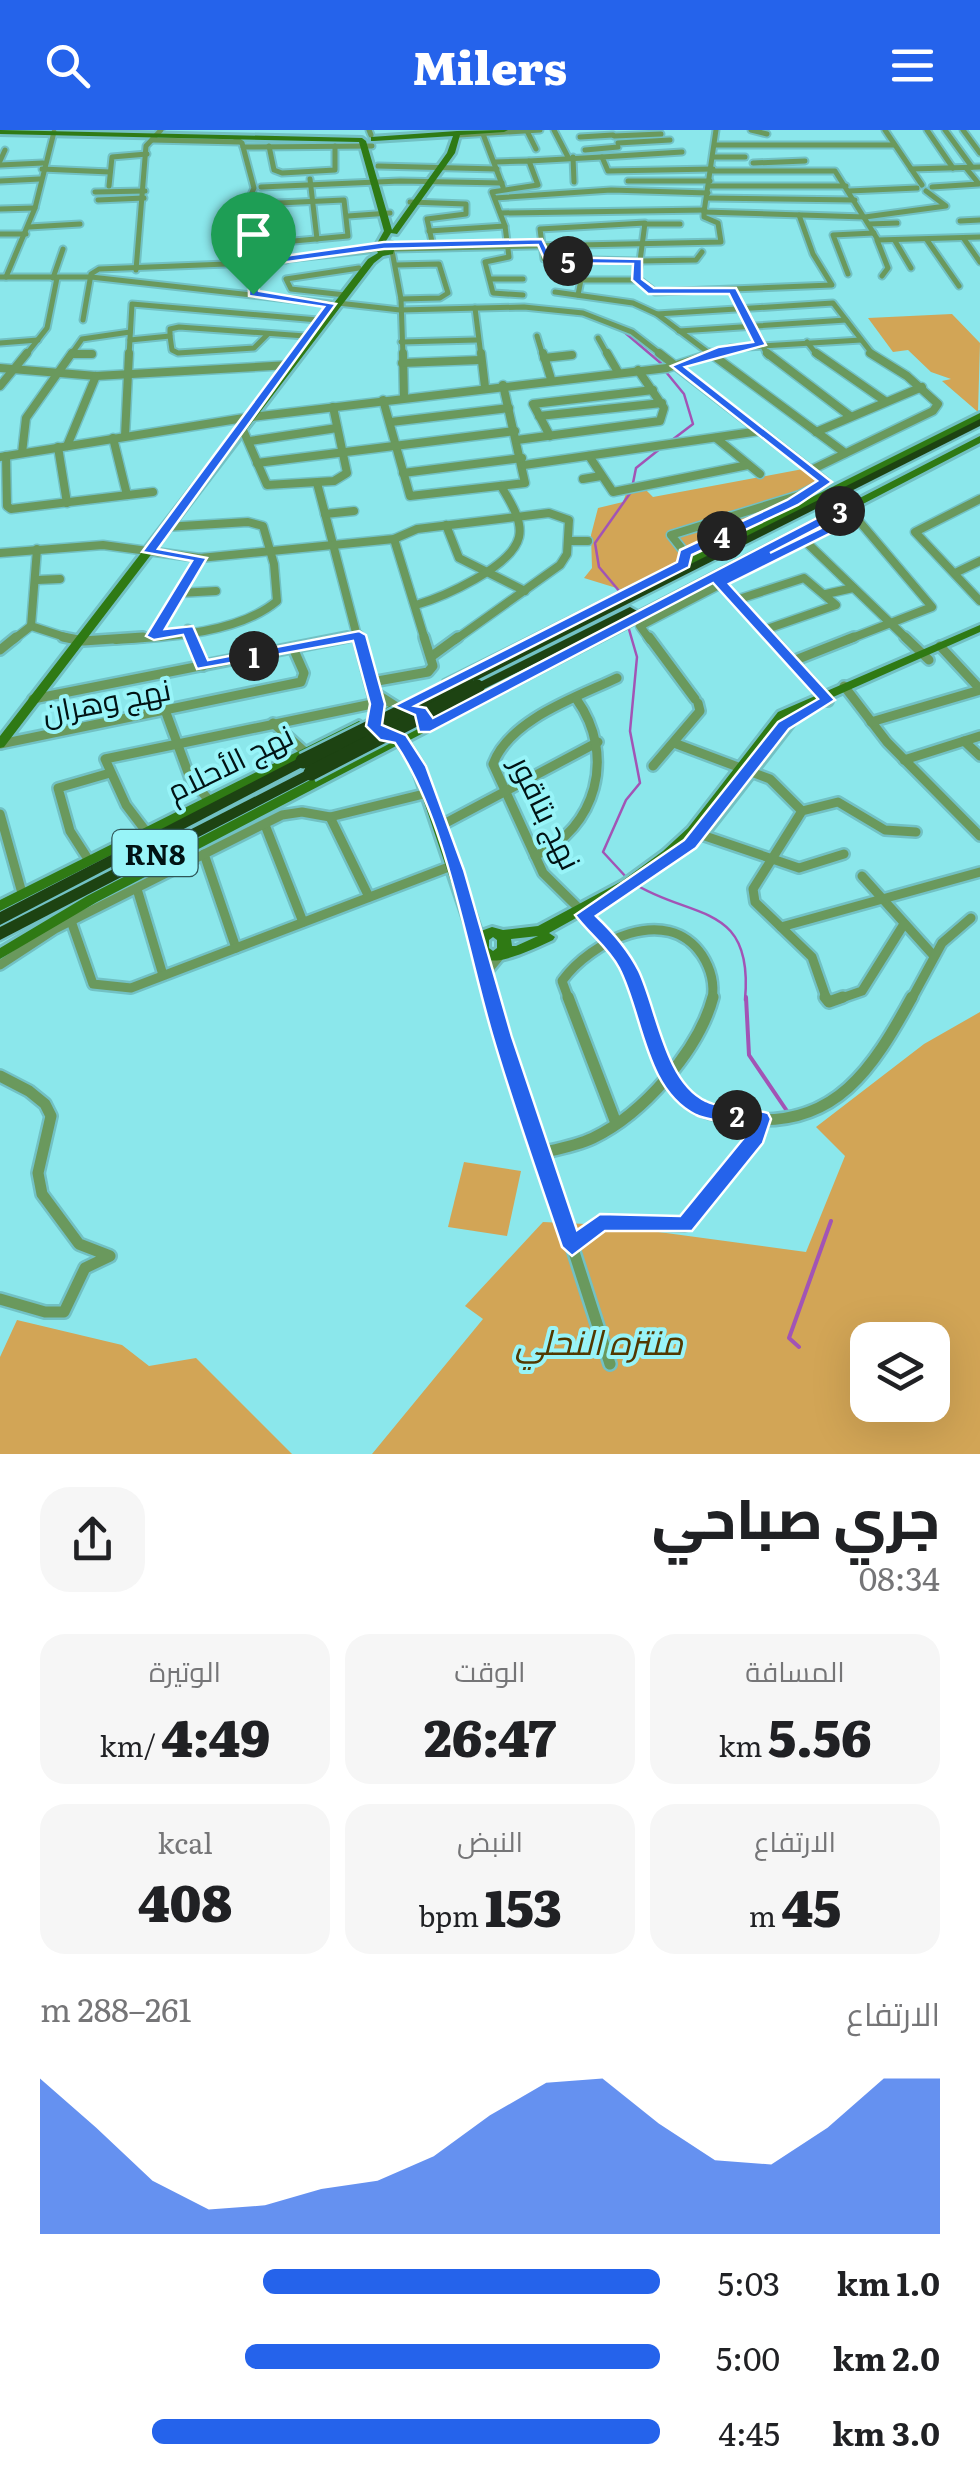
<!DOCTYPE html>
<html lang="ar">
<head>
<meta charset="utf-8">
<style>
	:root { --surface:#fff; --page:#f6f6f6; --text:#202124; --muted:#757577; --accent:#2563eb }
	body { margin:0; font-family:Literata,Cairo,serif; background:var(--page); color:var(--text); direction:rtl; height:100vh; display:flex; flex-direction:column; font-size:38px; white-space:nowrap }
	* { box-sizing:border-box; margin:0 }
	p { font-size:32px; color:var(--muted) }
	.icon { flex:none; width:55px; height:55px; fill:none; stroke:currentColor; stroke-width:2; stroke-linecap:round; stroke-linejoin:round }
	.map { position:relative; height:1324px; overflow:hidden; direction:ltr }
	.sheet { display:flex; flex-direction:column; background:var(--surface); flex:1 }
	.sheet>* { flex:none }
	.tools { position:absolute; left:850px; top:1192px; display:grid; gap:20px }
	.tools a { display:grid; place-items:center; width:100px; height:100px; border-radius:20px; background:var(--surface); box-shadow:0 10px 40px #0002; font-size:50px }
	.pin { position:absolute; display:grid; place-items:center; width:85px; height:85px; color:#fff; margin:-102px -42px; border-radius:50% 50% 50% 0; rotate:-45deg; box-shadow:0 0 10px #0007 }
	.pin .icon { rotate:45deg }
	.km { position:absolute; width:50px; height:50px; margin:-25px; border-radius:50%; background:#222; color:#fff; font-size:28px; line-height:50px; text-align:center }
	.round { display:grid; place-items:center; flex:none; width:105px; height:105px; border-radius:30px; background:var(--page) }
	.headline { display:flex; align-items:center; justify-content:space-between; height:170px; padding:0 40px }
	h1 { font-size:55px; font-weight:800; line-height:75px }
	.figures { display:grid; grid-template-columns:repeat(3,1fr); gap:15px; height:170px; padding:10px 40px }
	.figures div { display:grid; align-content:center; border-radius:25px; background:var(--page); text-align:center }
	.figures b { font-size:50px; font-weight:800 }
	.figures small { font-size:28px; font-weight:400 }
	.figures p { font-size:28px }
	.chart { height:280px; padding:20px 40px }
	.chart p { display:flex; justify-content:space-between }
	.chart svg { width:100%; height:180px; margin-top:10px; fill:var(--accent); opacity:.7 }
	ul { padding:0 40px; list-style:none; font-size:32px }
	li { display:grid; grid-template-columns:160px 120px 1fr; align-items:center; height:75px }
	li i { height:25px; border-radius:12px; background:var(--accent) }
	header { display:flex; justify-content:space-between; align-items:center; height:130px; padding:0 40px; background:var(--accent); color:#fff; font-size:45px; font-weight:800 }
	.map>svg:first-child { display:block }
	.green { fill:#d2a556; fill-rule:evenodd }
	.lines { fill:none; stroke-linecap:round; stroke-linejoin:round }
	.stream-far1 { stroke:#a254b5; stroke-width:2.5 }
	.stream { stroke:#a254b5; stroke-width:4 }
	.street-far3-casing { stroke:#72c1c4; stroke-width:9 }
	.street-far2-casing { stroke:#72c1c4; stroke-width:11 }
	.street-far1-casing { stroke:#72c1c4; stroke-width:14 }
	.street-casing { stroke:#72c1c4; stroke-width:16 }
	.secondary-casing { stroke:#72c1c4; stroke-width:6 }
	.highway-casing { stroke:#72c1c4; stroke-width:5 }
	.street-far3 { stroke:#6a995d; stroke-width:5 }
	.street-far2 { stroke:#6a995d; stroke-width:8 }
	.street-far1 { stroke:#6a995d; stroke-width:9 }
	.street { stroke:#6a995d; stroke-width:11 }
	.secondary { fill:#2f7a14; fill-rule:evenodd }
	.highway { fill:#1d4312; fill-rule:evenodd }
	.highway-bridge-casing { stroke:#72c1c4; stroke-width:20; stroke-linecap:butt }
	.highway-bridge { stroke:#1d4312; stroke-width:15 }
	.route { fill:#2563eb; stroke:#fff; stroke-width:2.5; fill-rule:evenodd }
	.labels { text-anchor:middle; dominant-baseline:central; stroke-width:8; stroke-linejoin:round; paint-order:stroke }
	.shield { fill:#98f4f8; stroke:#2e5658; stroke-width:2.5 }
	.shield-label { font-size:28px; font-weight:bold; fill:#011314 }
	.street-label { font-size:30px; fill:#011314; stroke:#98f4f8 }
	.near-park-label { font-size:35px; font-style:italic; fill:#523800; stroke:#98f4f8 }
</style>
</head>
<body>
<header><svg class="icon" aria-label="menu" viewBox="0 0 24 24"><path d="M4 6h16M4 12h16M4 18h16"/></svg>Milers<svg class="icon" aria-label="search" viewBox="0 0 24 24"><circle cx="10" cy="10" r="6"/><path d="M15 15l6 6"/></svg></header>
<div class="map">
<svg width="980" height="1324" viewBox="0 0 980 1324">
	<rect width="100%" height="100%" fill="#8be7eb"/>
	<g class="green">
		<path d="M952,184l28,29 -2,69 -36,-31 9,-2 -20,-7 -23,-22 -15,2 -25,-34z"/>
		<path d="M803,339l25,17 -205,104 -39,-12 8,-10 -1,-33 7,-27 25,-6 4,-11 17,-3 9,9z"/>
		<path d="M980,882v442h-608l111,-135 -18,-13 78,-84 64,3 199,27 39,-96 -29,-29 108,-83zM868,1210h64v65h-64z"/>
		<path d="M464,1032l57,9 -14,65 -59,-9z"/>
		<path d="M17,1190l105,25 27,21 47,-8 96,96h-292v-97z"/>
	</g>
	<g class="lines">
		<g class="stream-far1">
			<path d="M562,183l22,3"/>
			<path d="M623,201l40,34"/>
			<path d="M666,242l18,22 9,30 -21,16"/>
			<path d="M633,353l3,-15 25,-20"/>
			<path d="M620,462l-21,-25 -4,-24 36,-51"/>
			<path d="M627,748l-24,-26 23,-52 14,-17 -10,-52 7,-74 -9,-31"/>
			<path d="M633,753c58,37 121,18 112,117"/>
		</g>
		<g class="stream">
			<path d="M746,867l3,58 38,56"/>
			<path d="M799,1217l-10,-9 42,-117"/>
		</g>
		<g class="street-far3-casing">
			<g id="street-far3">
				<path d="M369,0l2,5"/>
				<path d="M554,0l14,27"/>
				<path d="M716,0l-12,82 161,5 81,-11 -20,-15"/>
				<path d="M751,0l16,4"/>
				<path d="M885,0l37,55"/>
				<path d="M927,0l26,38"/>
				<path d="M945,0l27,37"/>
				<path d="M963,0l17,23"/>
				<path d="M527,1l9,18"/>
				<path d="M483,4l20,53"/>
				<path d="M459,5l81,-5"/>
				<path d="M614,6l47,-2"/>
				<path d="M580,7l33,-2"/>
				<path d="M236,9l6,4 12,45 -11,24 9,37 1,45"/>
				<path d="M152,10l88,2"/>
				<path d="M618,13l52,-3"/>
				<path d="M715,15h179"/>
				<path d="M269,16l5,24 8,3 53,-3v-24"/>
				<path d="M243,17l129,-1"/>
				<path d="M585,20l33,-3"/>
				<path d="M682,22l-80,5 6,14 105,-2"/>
				<path d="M573,27l1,25"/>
				<path d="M714,27h31"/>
				<path d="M0,31l5,-11"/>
				<path d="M529,31l73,-4"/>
				<path d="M495,32l34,-1 9,24 -46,7 13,34 4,31 -24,5 8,31 30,2"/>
				<path d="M753,33l52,-2"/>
				<path d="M0,35l43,-2"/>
				<path d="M378,36l119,3"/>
				<path d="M42,39l68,3"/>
				<path d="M911,39l69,-2"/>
				<path d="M713,41h122l43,69 102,-3"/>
				<path d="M310,49l7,60"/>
				<path d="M0,51l40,-2"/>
				<path d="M628,51h82"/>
				<path d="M109,56l3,-29 35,-3"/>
				<path d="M709,56h137"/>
				<path d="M261,57l139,-6 102,2"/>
				<path d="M932,57l47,-3 -13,-16"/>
				<path d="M849,61l68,-3"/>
				<path d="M95,62l50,-1"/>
				<path d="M495,68l116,-8 97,3"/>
				<path d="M707,68l148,2"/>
				<path d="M98,70l46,-2"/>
				<path d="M344,70l4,36 -65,6 -5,-39z"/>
				<path d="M410,72l56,2v10l-39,5 6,27"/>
				<path d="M0,79l35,-1"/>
				<path d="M501,83l204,-3"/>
				<path d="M348,86l42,-3"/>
				<path d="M960,91l20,-1"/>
				<path d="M645,93l-5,38 -96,-2 -4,-30z"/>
				<path d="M645,94h35"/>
				<path d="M869,94l28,-1"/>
				<path d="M29,97l51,-3"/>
				<path d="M429,101l76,-5"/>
				<path d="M0,104h26"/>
				<path d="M964,109l16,23"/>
				<path d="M877,110l11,28 -6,8"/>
				<path d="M927,110l32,46"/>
				<path d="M895,111l16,27"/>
				<path d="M283,112l3,18"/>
				<path d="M394,119l327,-7 -3,-19 -14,-6v-5"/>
				<path d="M392,121l9,48 2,57"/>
				<path d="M640,131l-3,17 18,14 177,-7 -19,-31 -14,-39"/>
				<path d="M640,131l56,-1 6,-8"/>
				<path d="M396,135l43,-1 9,29 -8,5 -39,1"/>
				<path d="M136,140l10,-124 15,-16"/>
				<path d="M848,144l-15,-39 41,-2"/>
				<path d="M0,147h91l240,27"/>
				<path d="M6,147l29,-69 19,-76"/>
				<path d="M53,148l10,-29"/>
				<path d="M490,149h33"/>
				<path d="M733,160l35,66"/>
				<path d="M555,162l78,11 24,11 56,42"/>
				<path d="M345,165l-54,-6 -5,-10 73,-11"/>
				<path d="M578,165l3,-15h56"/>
				<path d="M338,173l62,7 124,-3 59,6 49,19 31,24"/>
				<path d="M475,178l6,48"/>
				<path d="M657,184l176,-11 41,53"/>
				<path d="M83,190l8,-46 8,-5 153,-6 125,-14"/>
				<path d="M679,201l167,-11"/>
				<path d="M170,206l2,14 6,3 76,-5 14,-14"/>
				<path d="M537,206l6,20"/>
				<path d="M598,208l10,18"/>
				<path d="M130,210l40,-4v-7l9,-2 126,9"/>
				<path d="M401,212l75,-2"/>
				<path d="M807,212l11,14"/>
				<path d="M0,213l38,-3"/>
				<path d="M72,224h20"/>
				<path d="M25,226l22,-28 10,-50"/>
				<path d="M70,226l12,-17 48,-7"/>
				<path d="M129,226l3,-52 186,16"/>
				<path d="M565,226l7,-1"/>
				<path d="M706,226l24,-8 131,-8"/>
			</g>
		</g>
		<g class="street-far2-casing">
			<g id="street-far2">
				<path d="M403,223l1,44"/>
				<path d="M481,223l4,34"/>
				<path d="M543,223l8,26"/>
				<path d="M607,223l11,19"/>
				<path d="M659,223l167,129 -26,13 -129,40 15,19 16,1"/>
				<path d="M710,223l135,100"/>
				<path d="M767,223l83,63"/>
				<path d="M816,223l69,48"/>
				<path d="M72,224h20"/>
				<path d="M544,228l28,-3"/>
				<path d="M402,233l78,-3"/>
				<path d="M0,238l96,8 194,-11"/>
				<path d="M0,256l27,-33"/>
				<path d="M383,270l27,96 115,-13 -22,-98"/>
				<path d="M539,286l123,-13"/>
				<path d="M391,292l118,-14"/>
				<path d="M240,293l27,62 67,-4 13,-8 -14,-66"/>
				<path d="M816,302l106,-45"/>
				<path d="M125,306l4,-83"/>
				<path d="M550,306l-17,-32 120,-14"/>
				<path d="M113,308l14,57"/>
				<path d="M716,308l44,36"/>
				<path d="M517,310l143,-19 4,-13 -26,-38"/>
				<path d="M250,311l87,-13"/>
				<path d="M67,316l29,-70"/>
				<path d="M58,317l9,56"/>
				<path d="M22,323l4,-35 46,-65"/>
				<path d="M6,326l1,50 4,3 142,-17"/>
				<path d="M589,326l24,36 135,-27"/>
				<path d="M0,327l244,-39 423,-50 47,-15"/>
				<path d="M257,333l258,-32"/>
				<path d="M524,335l236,-34"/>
				<path d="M811,340l122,-59 5,-7 -31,-28 -37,-23"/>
				<path d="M403,343l119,-15"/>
				<path d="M583,349l18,-3"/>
				<path d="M317,353l41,157"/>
				<path d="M980,369l-65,33 65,69"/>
				<path d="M847,377l85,100 -85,33"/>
				<path d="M325,384l29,-3"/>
				<path d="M446,395l13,33 66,33"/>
				<path d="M394,409l31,101"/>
				<path d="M804,410l104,100"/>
				<path d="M569,411h19"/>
				<path d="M37,419l-6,77 43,14"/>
				<path d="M687,422l107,-50v-4"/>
				<path d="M0,423l103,-8 97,13 194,-19 23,-10 132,-16 20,7 -2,34 -7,11 -105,75"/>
				<path d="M955,443l25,-12"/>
				<path d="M37,450l23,-1"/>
				<path d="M179,463l37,-2"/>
				<path d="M826,464l27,-6"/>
				<path d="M736,470l68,-22 32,27 -72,25"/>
				<path d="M416,475c27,-8 96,-38 103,-68 4,-17 -10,-37 -18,-51"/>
				<path d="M188,499l4,11"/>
				<path d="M154,506l46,-78"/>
				<path d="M13,510l18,-14"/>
				<path d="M116,510c49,-3 122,-6 161,-39l-3,-37 -11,-38 -15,-4 -83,5"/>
				<path d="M334,510l25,-5"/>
				<path d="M650,510l-10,-14 81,-42"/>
				<path d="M773,510l-53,-58 134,-65"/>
			</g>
		</g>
		<g class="street-far1-casing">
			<g id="street-far1">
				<path d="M63,507l20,4 60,-4"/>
				<path d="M191,507l12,29"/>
				<path d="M358,507l20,77"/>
				<path d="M649,507l46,62"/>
				<path d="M770,507l58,64"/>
				<path d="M905,507l24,23"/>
				<path d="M940,516l40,43"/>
				<path d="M0,520l16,-13"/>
				<path d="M432,526l26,-19"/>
				<path d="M793,531l61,-24"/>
				<path d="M617,548c-40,19 -107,41 -124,86l50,109 70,69 18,30 9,28"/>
				<path d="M372,552l56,-10 5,-6 -9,-29"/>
				<path d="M844,556l43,56 93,94"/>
				<path d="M375,563l22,14"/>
				<path d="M33,569l314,-62"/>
				<path d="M165,580l25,68 18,21"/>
				<path d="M871,592l109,-32"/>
				<path d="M273,593l32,29"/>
				<path d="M964,611l16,15"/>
				<path d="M674,613l96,36 32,32"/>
				<path d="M0,614l301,-62 3,-9 -11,-25"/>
				<path d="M904,630l76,-24"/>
				<path d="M653,636l47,-55 -2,-8"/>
				<path d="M0,684l22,79"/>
				<path d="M330,687l39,80"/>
				<path d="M265,695l38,97"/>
				<path d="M440,696l158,-84"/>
				<path d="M145,700l-19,-25 -21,-46 272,-56"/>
				<path d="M699,704l100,34 45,-14"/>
				<path d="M204,724l32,94"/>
				<path d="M535,726c62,-28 81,-101 42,-156"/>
				<path d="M88,729l-18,-28 -12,-43 52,-15"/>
				<path d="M862,746l72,80"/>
				<path d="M137,759l26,86"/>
				<path d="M71,791l22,63 38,4 323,-123"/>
				<path d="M781,797l-26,-25 -2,-13 49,-78 36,-9 47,28 31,2"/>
				<path d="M480,818l13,52"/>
				<path d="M0,835l55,-36 227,-114 20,-3 28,5 98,-24"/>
				<path d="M485,844l18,-22"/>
				<path d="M569,870l-7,-19c29,-40 105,-78 140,-26 9,14 13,28 10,45"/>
				<path d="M827,870l-15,-43 -31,-30 199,-55"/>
				<path d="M836,870l26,-9 42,-67"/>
				<path d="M911,870l31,-57 29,-25"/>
			</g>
		</g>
		<g class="street-casing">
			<g id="street">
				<path d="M492,867l118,367"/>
				<path d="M568,867l48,126"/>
				<path d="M639,867c9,28 31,91 55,109 12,8 38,12 52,13 90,9 127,-51 166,-122"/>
				<path d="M825,867l4,5 14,-5"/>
				<path d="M0,946l29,15 16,13 6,12 -13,57 4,21 37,50 31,12 -25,12 -21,44h-19l-45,-13"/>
				<path d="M540,1023c18,-4 36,-7 53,-15 50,-24 106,-88 120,-141"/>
				<path d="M572,1117l28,-25 85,3 71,-88 5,-18"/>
			</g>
		</g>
		<g class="secondary-casing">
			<g id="secondary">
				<path d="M0,0l362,8 4,3 26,89 55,-77 6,-17 -79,5h-3v-4l86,-6 51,-1 -4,2 -44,3 -5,18 -58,81 -6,-1 -5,8 6,2 3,3 -2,8 -10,2 -9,7 -370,484 -4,1v-12l368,-477 10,-6 -3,-6 9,-16 -25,-89 -359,-8z"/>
				<path d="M980,283v7l-526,263 -4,1 -6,-3z"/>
				<path d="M980,306v7l-572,298 16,25 57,165 11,-4 11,3 35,-4 84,-45 41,-30 25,-23 90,-116 202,-87v7l-183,81 3,3 -2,3 -92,118 -5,1 -5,-2 -23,21 -41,30 -83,46 6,4 -2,3c-15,7 -50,24 -65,20 -8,-2 -9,-5 -14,-10l-62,-184 -14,-21 -301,157 -97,57v-11l87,-52 302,-157 -13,-2 -8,-11 3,-11 26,-12 27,6 7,10zM398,581l18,4 4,5 -2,8 -13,6 -21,-3 -4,-5 1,-6zM538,806l-22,10h-4l-1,-7zM493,807l4,3v8l-4,3 -4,-3v-8z"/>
				<path d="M359,591l6,4 -2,3 -363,183v-11z"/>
			</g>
		</g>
		<g class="highway-casing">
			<g id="highway">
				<path d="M980,289v7l-509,257h-10l-2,-3z"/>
				<path d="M630,477l7,4 -2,3 -153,76 -5,1 -7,-4z"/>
				<path d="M303,626l5,2 2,3 -2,3 -308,161v-13z"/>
				<path d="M311,638l5,2 2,3 -2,3 -316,164v-13z"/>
			</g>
		</g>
		<use href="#street-far3" class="street-far3"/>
		<use href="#street-far2" class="street-far2"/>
		<use href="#street-far1" class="street-far1"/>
		<use href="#street" class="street"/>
		<use href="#secondary" class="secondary"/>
		<use href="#highway" class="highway"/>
		<g class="highway-bridge-casing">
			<g id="highway-bridge">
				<path d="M303,631l163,-81"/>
				<path d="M311,643l166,-86"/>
			</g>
		</g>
		<use href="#highway-bridge" class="highway-bridge"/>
	</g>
	<path class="route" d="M542,109l9,18 91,2v20l12,9h82l30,57 -81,22 147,115 -34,23 -106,50 -3,12 -274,139 11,2 7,10 409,-213h9l10,13 -132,66 106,116 -46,29 -93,119 -100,68c18,17 32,33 43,55 18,38 26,111 67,130 18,9 42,6 62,12l3,6 -8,24 -71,88h-87l-33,25 -10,-9c-24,-71 -49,-141 -70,-213 -26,-88 -46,-216 -97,-291l-15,-3 -14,-14 4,-22 -17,-63 -156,28 -14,-34 -29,5 -8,-4 46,-75 -50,-9 182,-245 -75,-11 -1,-35 136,-19zM538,115l8,18 87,1 -1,16 16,14h81l24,48 -35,5 -47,19 146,115 -30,19 -107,50 -3,12 -283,144 21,9 4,17h11l283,-149 105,116 -40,23 -94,118 -109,75c14,19 33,32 44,53 24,46 25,121 77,147 15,7 37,7 53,10l-2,9 -67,82 -80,-2 -23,16 -65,-193 -48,-167 -38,-104 -20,-31 -24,-10 3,-21 -19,-69 -7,-4 -151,29 -15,-34 -28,3 42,-71 -49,-9 178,-245 -77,-13 -2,-25 127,-17zM845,384l1,2 -76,37z"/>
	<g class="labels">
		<rect class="shield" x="112.5" y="700" width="85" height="46" rx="8"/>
		<g class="shield-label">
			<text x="155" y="723">RN8</text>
		</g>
		<g class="street-label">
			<text transform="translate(106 569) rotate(-11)">نهج وهران</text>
			<text transform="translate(229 631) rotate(-26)">نهج الأحلام</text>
			<text transform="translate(548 682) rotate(64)">نهج بتاقور</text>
		</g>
		<g class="near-park-label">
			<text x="599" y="1210">منتزه النحلي</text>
		</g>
	</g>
</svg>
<div class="tools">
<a><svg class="icon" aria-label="layers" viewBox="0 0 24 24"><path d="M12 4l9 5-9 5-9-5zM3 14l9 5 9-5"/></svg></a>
</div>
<div class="pin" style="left:253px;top:164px;background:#1e9e55"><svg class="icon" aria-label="arrive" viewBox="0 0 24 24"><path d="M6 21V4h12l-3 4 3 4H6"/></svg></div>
<b class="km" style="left:254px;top:526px">1</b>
<b class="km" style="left:737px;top:985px">2</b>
<b class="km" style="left:840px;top:381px">3</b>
<b class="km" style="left:722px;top:406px">4</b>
<b class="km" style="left:568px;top:131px">5</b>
</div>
<section class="sheet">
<div class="headline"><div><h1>جري صباحي</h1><p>08:34</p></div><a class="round"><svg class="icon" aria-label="share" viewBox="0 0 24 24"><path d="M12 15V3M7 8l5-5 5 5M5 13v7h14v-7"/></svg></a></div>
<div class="figures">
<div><p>المسافة</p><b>5.56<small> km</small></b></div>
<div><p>الوقت</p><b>26:47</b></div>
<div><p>الوتيرة</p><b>4:49<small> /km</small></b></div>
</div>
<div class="figures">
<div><p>الارتفاع</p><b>45<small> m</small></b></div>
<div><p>النبض</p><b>153<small> bpm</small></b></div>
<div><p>kcal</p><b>408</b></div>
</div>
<div class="chart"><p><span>الارتفاع</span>261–288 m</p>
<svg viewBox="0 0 160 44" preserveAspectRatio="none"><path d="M0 44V6L10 18L20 31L30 38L40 37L50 33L60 31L70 25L80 15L90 7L100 6L110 17L120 26L130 27L140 18L150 6L160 6V44z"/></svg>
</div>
<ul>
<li><b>1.0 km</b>5:03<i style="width:64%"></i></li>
<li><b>2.0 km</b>5:00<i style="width:67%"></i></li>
<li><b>3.0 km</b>4:45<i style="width:82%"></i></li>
</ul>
</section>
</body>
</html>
